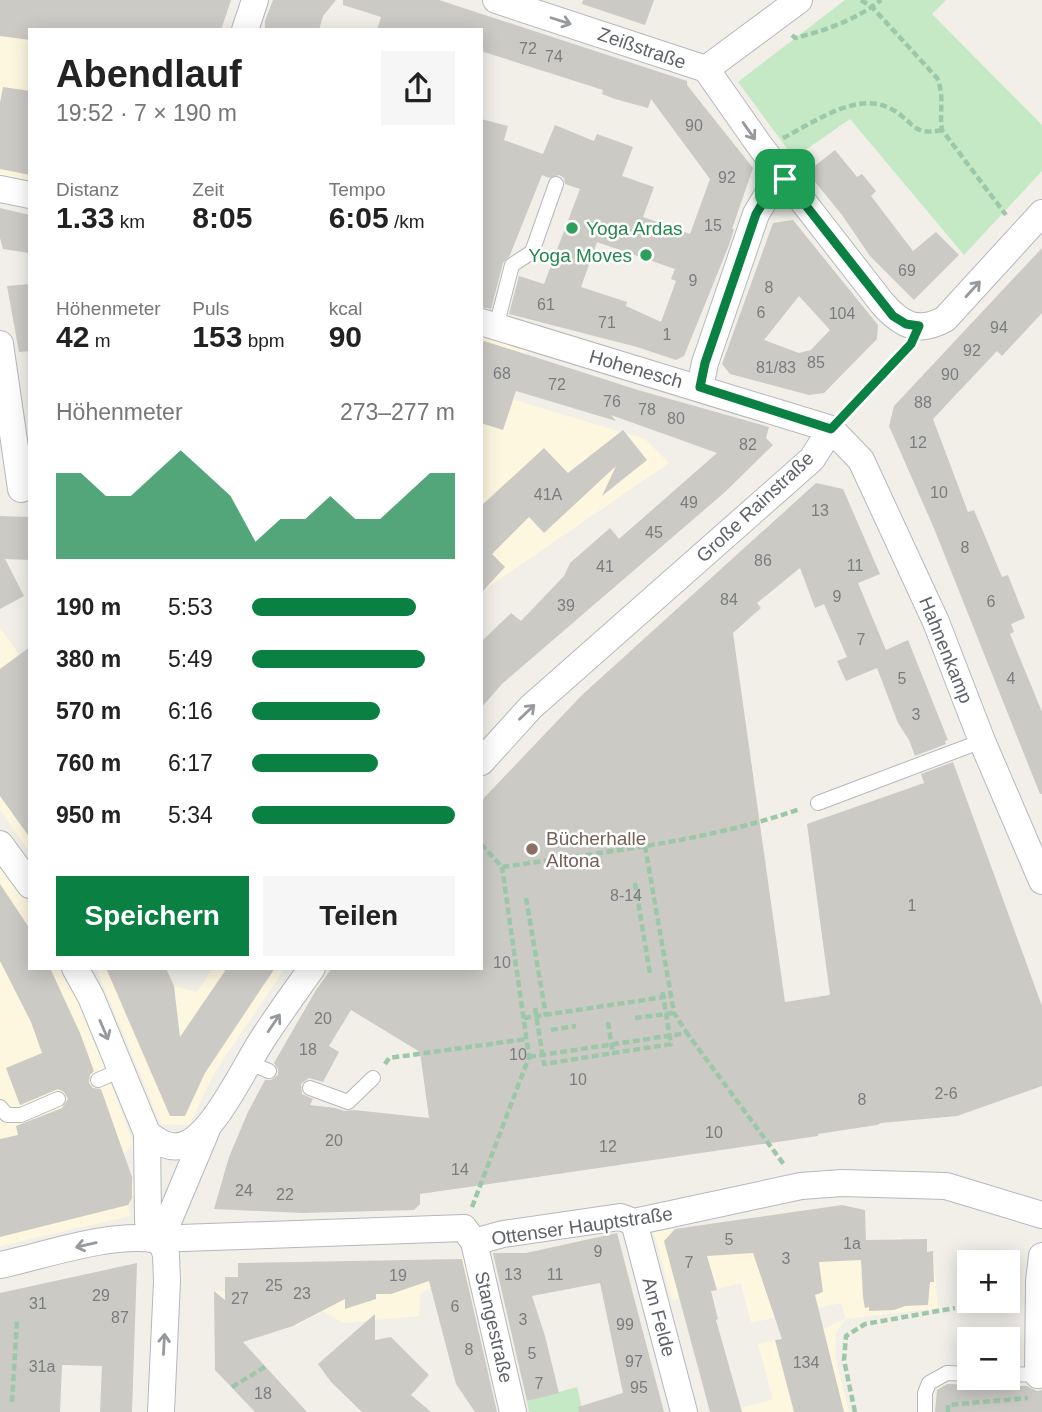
<!DOCTYPE html>
<html lang="de">
<head>
<meta charset="utf-8">
<style>
	:root { --surface:#fff; --page:#f6f6f6; --text:#222; --muted:#767676; --accent:#0b8043 }
	body { margin:0; font-family:Arial,sans-serif; background:var(--page); color:var(--text); height:100vh; display:flex; flex-direction:column; font-size:26px; white-space:nowrap }
	* { box-sizing:border-box; margin:0 }
	p { font-size:23px; color:var(--muted) }
	.icon { flex:none; width:38px; height:38px; fill:none; stroke:currentColor; stroke-width:2; stroke-linecap:round; stroke-linejoin:round }
	.map { position:relative; flex:1; overflow:hidden }
	.sheet { position:absolute; left:28px; top:28px; width:455px; height:942px; display:flex; flex-direction:column; background:var(--surface); border-radius:0px; box-shadow:0 4px 18px #0003 }
	.sheet>* { flex:none }
	.controls { position:absolute; left:957px; top:1250px; display:grid; gap:14px }
	.controls a { display:grid; place-items:center; width:63px; height:63px; border-radius:0px; background:var(--surface); box-shadow:0 4px 18px #0003; font-size:35px }
	.pin { position:absolute; display:grid; place-items:center; width:60px; height:60px; color:#fff; margin:-30px; border-radius:14px; box-shadow:0 4px 10px #0006 }
	.round { display:grid; place-items:center; flex:none; width:74px; height:74px; border-radius:0px; background:var(--page) }
	.summary { display:flex; align-items:center; justify-content:space-between; height:119px; padding:0 28px }
	h1 { font-size:38px; font-weight:600; line-height:52px }
	.figures { display:grid; grid-template-columns:repeat(3,1fr); gap:10px; height:119px; padding:7px 28px }
	.figures div { display:grid; align-content:center }
	.figures b { font-size:30px; font-weight:600 }
	.figures small { font-size:19px; font-weight:400 }
	.figures p { font-size:19px }
	.chart { height:196px; padding:14px 28px }
	.chart p { display:flex; justify-content:space-between }
	.chart svg { width:100%; height:126px; margin-top:7px; fill:var(--accent); opacity:.7 }
	.primary-button { display:flex; gap:14px; margin-top:auto; padding:14px 28px }
	.primary-button a { flex:1; height:80px; border-radius:0px; background:var(--accent); color:#fff; font-size:28px; font-weight:600; line-height:80px; text-align:center }
	.primary-button a+a { background:var(--page); color:var(--text) }
	ul { padding:0 28px; list-style:none; font-size:23px }
	li { display:grid; grid-template-columns:112px 84px 1fr; align-items:center; height:52px }
	li i { height:18px; border-radius:9px; background:var(--accent) }
	.map>svg:first-child { display:block }
	.commercial { fill:#fef7e0 }
	.green { fill:#c5e8c5 }
	.building { fill:#cccac5; fill-rule:evenodd }
	.lines { fill:none; stroke-linecap:round; stroke-linejoin:round }
	.lane-casing { stroke:#b5b8bc; stroke-width:16 }
	.street-casing { stroke:#b5b8bc; stroke-width:28 }
	.path { stroke:#9cc7a9; stroke-width:4.5; stroke-dasharray:7 3.5; stroke-linecap:butt }
	.lane { stroke:#fff; stroke-width:14 }
	.street { stroke:#fff; stroke-width:26 }
	.oneway { stroke:#979a9d }
	.route-casing { stroke:#fff; stroke-width:14 }
	.route { stroke:#0b8043; stroke-width:9 }
	.leisure-dot { fill:#2e9e5b; stroke:#fff; stroke-width:2.5 }
	.education-dot { fill:#8d6e63; stroke:#fff; stroke-width:2.5 }
	.labels { text-anchor:middle; dominant-baseline:central; stroke-width:5; stroke-linejoin:round; paint-order:stroke }
	.number-label { font-size:16px; fill:#7a7d7f }
	.street-label { font-size:19px; fill:#5f6368; stroke:#fff }
	.leisure-label { font-size:19px; fill:#27864d; stroke:#fff; text-anchor:start }
	.education-label { font-size:19px; fill:#785e54; stroke:#fff; text-anchor:start }
</style>
</head>
<body>
<div class="map">
<svg width="1042" height="1412" viewBox="0 0 1042 1412">
	<rect width="100%" height="100%" fill="#f1efe8"/>
	<g class="commercial">
		<path d="M0,0l30,30v153l-30,-7z"/>
		<path d="M481,333l47,13 -14,54 131,39 24,24 -184,126 -4,-3z"/>
		<path d="M0,628l30,41v184l-30,-43z"/>
		<path d="M0,860l30,45v63h34l29,67 40,108 -9,12 12,36 -8,14 2,11 -130,30z"/>
		<path d="M96,968h70l8,18 23,6 16,-24h72l-71,105 -25,52 -28,-1z"/>
		<path d="M842,1205l23,5 1,34 17,-1 1,-3 4,-1 14,-1v3l25,-2v13l6,-1 5,57 -92,11 -10,14 -1,23 14,56h-123l47,-13 -15,-55 65,-15 23,-10 -5,-16 -90,20 -10,-40 -69,17 -19,-71h22z"/>
		<path d="M470,1258l4,23 -44,7 -10,6 -1,22 -76,7 -20,-12 -27,15 -6,-19 -59,-1 -17,-15h11v-14z"/>
	</g>
	<g class="green">
		<path d="M845,0h101l-14,14 110,111v46l-78,84 -114,-136 -56,39 -56,-76z"/>
		<path d="M577,1387l6,25h-54l-2,-11z"/>
	</g>
	<g class="building">
		<path d="M0,0h231l-10,30h-191v10l-30,-4z"/>
		<path d="M273,0h63l-13,16 -4,14h-54v-9z"/>
		<path d="M343,0h96l248,81v4l66,83 -21,61h2l-5,16 -45,111 -8,4 -39,-13 -128,-33 10,-38 25,8 36,-95 -15,-5 -1,-6 -5,-3 -10,3 -7,-3 -32,80 -7,8 -12,46 -10,-2v-188l27,7 -4,14 39,14 12,-29 39,16 3,-7 36,13 -11,29 32,11 -11,30 47,17 20,-55 -59,-80 -3,9 -33,-9 -13,-5 1,-4 -122,-39v-21h-104l4,-13 -38,-12zM597,242l78,27 -4,10 5,2 -15,41 -35,-16 1,-4 -46,-15z"/>
		<path d="M583,0h71l-9,25 -63,-21z"/>
		<path d="M3,87l27,4v84l-30,-6v-66z"/>
		<path d="M835,150l22,27 5,-3 14,17 -5,5 42,55 23,-19 23,23 -45,45 -44,-44 -28,-41 -35,-43z"/>
		<path d="M0,208l30,7v38l-27,-4 -3,-11z"/>
		<path d="M793,220l85,105 -1,14 -53,54 -15,2 -79,-21 -8,-10 51,-141zM799,296l31,34 -19,20 -12,3 -35,-13z"/>
		<path d="M1042,248v65l-40,43 -5,-5 -64,68 35,93 6,-2 28,67 6,-2 17,43 -14,6 3,8 -4,2 32,78v82h-2l-107,-268 -44,-100 5,-20z"/>
		<path d="M30,284v67l-11,1 -12,-66z"/>
		<path d="M481,340l157,50 131,37 -3,11 7,7 -48,47 -223,192 -21,24v-66l30,-29 10,8 43,-45 6,-13 40,-35 9,11 98,-86 -106,-38 5,6 -100,-30 -13,39 -22,-7z"/>
		<path d="M623,430l24,30 -45,36 14,-30 -72,67 -15,-16 -37,37 13,13 -24,26v-87l63,-58 24,25z"/>
		<path d="M816,483l27,6 37,85 -22,9 28,67 22,-10 40,100 -3,1 1,3 -31,12 -6,-16 -11,-17 -21,-55 -31,13 -9,-20 10,-4 -23,-53 -9,4 -15,-40 -43,35 4,5 -28,25 52,369 45,-7 -23,-171 117,-41 -3,-9 32,-12 89,244v80l-85,30 -76,7 -4,2 -59,9v2l-398,58v10l-6,6 -112,3 -88,-4 15,-52 19,-45 17,-32h6l7,-5v-6l-4,-6 42,-73 16,-22h149v-167l101,-106zM351,1010l69,42 9,66 -75,-8 -9,1 -10,-3 -25,-3 3,-6 -11,-5 -1,-10 8,-6 14,4 16,-30 -10,-6z"/>
		<path d="M0,516l30,1v43l-25,-1 19,37 -24,13z"/>
		<path d="M30,647v191l-30,-42v-127z"/>
		<path d="M0,884l30,45v39h20l30,65 14,38 -4,4 -1,8 4,5 8,1 31,88v21l-4,7 -128,32v-98l18,-4 -2,-9 46,-18 6,-9 -4,-7 -6,-3 -38,16 -14,-37 36,-15 -11,-31 -31,-61z"/>
		<path d="M106,968h60l8,18 6,51 47,-69h48l-70,105 -20,43h-15z"/>
		<path d="M842,1205l23,5 1,30 61,-1v13l6,-1 1,31h-4l-2,23 -23,1 -11,4 -25,1v-4l-4,1 -2,-11 -2,-37 -42,2 4,30 -8,3 29,117h-50l-19,-72 7,-1 -29,-86 -46,3 10,34 -6,1 7,28 -2,1 26,92h-32l-46,-171 11,-12 6,-1z"/>
		<path d="M617,1233l47,179h-85l-1,-5 45,-14 -23,-110 -68,13 13,40 14,57 -32,8 -34,-148h33z"/>
		<path d="M462,1259l35,153h-22l-19,-28 -27,-103 -38,13h-15v5l-31,10v-10l-52,27 -50,16 64,70h-52l-40,-42 -1,-79 11,9v-23h13v-14z"/>
		<path d="M137,1263l-5,149h-32l2,-46 -40,-1 -2,47h-60v-119z"/>
		<path d="M375,1314v26l16,-3 38,38 -18,20 20,17h-69l-31,-30 -13,-18z"/>
		<path d="M947,1384l80,2 10,5 5,-1v22h-107l2,-22z"/>
	</g>
	<g class="lines">
		<g class="lane-casing">
			<g id="lane">
				<path d="M496,327l16,-62 20,-13 24,-68"/>
				<path d="M818,803l164,-62"/>
				<path d="M249,1063l20,8"/>
				<path d="M98,1080l23,-10"/>
				<path d="M310,1088l38,14 25,-24"/>
				<path d="M0,1107l7,8h14l37,-16"/>
				<path d="M1008,1374l34,1"/>
				<path d="M925,1412v-19l4,-10 18,-10 23,1"/>
			</g>
		</g>
		<g class="street-casing">
			<g id="street">
				<path d="M496,0l210,69 54,77 122,157c19,22 36,31 63,16l97,-106"/>
				<path d="M245,30l10,-30"/>
				<path d="M706,69l93,-69"/>
				<path d="M0,189l30,6"/>
				<path d="M481,322l350,107 30,31 75,162 46,119 60,140"/>
				<path d="M0,344l21,145"/>
				<path d="M700,387l5,-24 51,-149 15,-25 14,-10"/>
				<path d="M481,762l50,-55 281,-248 19,-30"/>
				<path d="M0,844l30,41"/>
				<path d="M75,968l16,29 56,136c11,9 24,18 39,11 28,-11 59,-78 76,-104 16,-25 33,-48 50,-72"/>
				<path d="M147,1133l1,88 6,18 9,6 3,10 1,26 -6,131"/>
				<path d="M634,1222l50,190"/>
				<path d="M154,1239l11,-10 42,-100"/>
				<path d="M474,1242l29,-8 117,-17 14,5 167,-36 41,-3 104,3 96,29"/>
				<path d="M0,1265c47,-10 107,-32 154,-26l310,-11 10,14 39,170"/>
				<path d="M1038,1375l1,-94 3,-25"/>
			</g>
		</g>
		<g class="path">
			<path d="M861,0l11,7 65,71c8,18 2,34 5,52l64,85"/>
			<path d="M792,35l3,3c29,-7 63,-19 86,-38"/>
			<path d="M783,138c32,-16 77,-50 112,-27 20,13 19,25 47,19"/>
			<path d="M848,411l59,-62"/>
			<path d="M481,844l21,23c100,-15 203,-25 298,-58"/>
			<path d="M645,846l29,167 13,20"/>
			<path d="M635,883l15,91"/>
			<path d="M526,898l20,118"/>
			<path d="M535,1008l9,56 127,-20 -9,-55"/>
			<path d="M524,1018l147,-22"/>
			<path d="M635,1018l39,-5"/>
			<path d="M608,1022l5,32"/>
			<path d="M551,1030l25,-4"/>
			<path d="M529,1057l158,-24 98,133"/>
			<path d="M385,1064l4,-6 138,-19"/>
			<path d="M472,1207l57,-150 -27,-190"/>
			<path d="M232,1387l33,-20"/>
			<path d="M12,1402l5,-81"/>
			<path d="M855,1412l-11,-52 2,-24 19,-12 90,-16"/>
			<path d="M948,1412v-7l80,-7"/>
		</g>
		<use href="#lane" class="lane"/>
		<use href="#street" class="street"/>
	</g>
	<defs><path id="oneway-shaft" d="M-6 0H5M1.5-3L5.5 0L1.5 3" fill="none" stroke-width="1.6" stroke-linecap="round" stroke-linejoin="round" transform="scale(1.75)"/></defs>
	<g class="oneway">
		<use href="#oneway-shaft" transform="translate(561 21) rotate(18)"/>
		<use href="#oneway-shaft" transform="translate(749 131) rotate(55)"/>
		<use href="#oneway-shaft" transform="translate(973 289) rotate(-48)"/>
		<use href="#oneway-shaft" transform="translate(527 712) rotate(-44)"/>
		<use href="#oneway-shaft" transform="translate(274 1023) rotate(-56)"/>
		<use href="#oneway-shaft" transform="translate(104 1030) rotate(67)"/>
		<use href="#oneway-shaft" transform="translate(86 1245) rotate(167)"/>
		<use href="#oneway-shaft" transform="translate(164 1344) rotate(-87)"/>
	</g>
	<g class="lines">
		<g class="route-casing">
			<path id="route" d="M785,179l108,137 13,8 13,2 -8,18 -80,85 -131,-42 5,-24 51,-149 15,-25z"/>
		</g>
		<use href="#route" class="route"/>
	</g>
	<g class="leisure-dot">
		<circle cx="572" cy="228" r="7"/>
		<circle cx="646" cy="255" r="7"/>
	</g>
	<circle class="education-dot" cx="532" cy="849" r="7"/>
	<g class="labels">
		<g class="number-label">
			<text x="528" y="48">72</text>
			<text x="554" y="56">74</text>
			<text x="694" y="125">90</text>
			<text x="727" y="177">92</text>
			<text x="713" y="225">15</text>
			<text x="907" y="270">69</text>
			<text x="693" y="280">9</text>
			<text x="769" y="287">8</text>
			<text x="546" y="304">61</text>
			<text x="761" y="312">6</text>
			<text x="842" y="313">104</text>
			<text x="607" y="322">71</text>
			<text x="999" y="327">94</text>
			<text x="667" y="334">1</text>
			<text x="972" y="350">92</text>
			<text x="816" y="362">85</text>
			<text x="776" y="367">81/83</text>
			<text x="502" y="373">68</text>
			<text x="950" y="374">90</text>
			<text x="557" y="384">72</text>
			<text x="612" y="401">76</text>
			<text x="923" y="402">88</text>
			<text x="647" y="409">78</text>
			<text x="676" y="418">80</text>
			<text x="918" y="442">12</text>
			<text x="748" y="444">82</text>
			<text x="939" y="492">10</text>
			<text x="548" y="494">41A</text>
			<text x="689" y="502">49</text>
			<text x="820" y="510">13</text>
			<text x="654" y="532">45</text>
			<text x="965" y="547">8</text>
			<text x="763" y="560">86</text>
			<text x="855" y="565">11</text>
			<text x="605" y="566">41</text>
			<text x="837" y="596">9</text>
			<text x="729" y="599">84</text>
			<text x="991" y="601">6</text>
			<text x="566" y="605">39</text>
			<text x="861" y="639">7</text>
			<text x="902" y="678">5</text>
			<text x="1011" y="678">4</text>
			<text x="916" y="714">3</text>
			<text x="626" y="895">8-14</text>
			<text x="912" y="905">1</text>
			<text x="502" y="962">10</text>
			<text x="323" y="1018">20</text>
			<text x="308" y="1049">18</text>
			<text x="518" y="1054">10</text>
			<text x="578" y="1079">10</text>
			<text x="946" y="1093">2-6</text>
			<text x="862" y="1099">8</text>
			<text x="714" y="1132">10</text>
			<text x="334" y="1140">20</text>
			<text x="608" y="1146">12</text>
			<text x="460" y="1169">14</text>
			<text x="244" y="1190">24</text>
			<text x="285" y="1194">22</text>
			<text x="729" y="1239">5</text>
			<text x="852" y="1243">1a</text>
			<text x="598" y="1251">9</text>
			<text x="786" y="1258">3</text>
			<text x="689" y="1262">7</text>
			<text x="513" y="1274">13</text>
			<text x="555" y="1274">11</text>
			<text x="398" y="1275">19</text>
			<text x="274" y="1285">25</text>
			<text x="302" y="1293">23</text>
			<text x="101" y="1295">29</text>
			<text x="240" y="1298">27</text>
			<text x="38" y="1303">31</text>
			<text x="455" y="1306">6</text>
			<text x="120" y="1317">87</text>
			<text x="523" y="1319">3</text>
			<text x="625" y="1324">99</text>
			<text x="469" y="1349">8</text>
			<text x="532" y="1353">5</text>
			<text x="634" y="1361">97</text>
			<text x="806" y="1362">134</text>
			<text x="42" y="1366">31a</text>
			<text x="539" y="1383">7</text>
			<text x="639" y="1387">95</text>
			<text x="263" y="1393">18</text>
		</g>
		<g class="street-label">
			<text transform="translate(642 48) rotate(19)">Zeißstraße</text>
			<text transform="translate(636 369) rotate(16)">Hohenesch</text>
			<text transform="translate(755 507) rotate(-43)">Große Rainstraße</text>
			<text transform="translate(946 650) rotate(68)">Hahnenkamp</text>
			<text transform="translate(582 1226) rotate(-8)">Ottenser Hauptstraße</text>
			<text transform="translate(659 1317) rotate(75)">Am Felde</text>
			<text transform="translate(494 1327) rotate(77)">Stangestraße</text>
		</g>
		<g class="leisure-label">
			<text x="586" y="228">Yoga Ardas</text>
			<text x="632" y="255" text-anchor="end">Yoga Moves</text>
		</g>
		<g class="education-label">
			<text x="546" y="838">Bücherhalle<tspan x="546" dy="22">Altona</tspan></text>
		</g>
	</g>
</svg>
<div class="controls">
<a>+</a>
<a>−</a>
</div>
<div class="pin" style="left:785px;top:179px;background:#1e9e55"><svg class="icon" aria-label="arrive" viewBox="0 0 24 24"><path d="M6 21V4h12l-3 4 3 4H6"/></svg></div>
<section class="sheet">
<div class="summary"><div><h1>Abendlauf</h1><p>19:52 · 7 × 190 m</p></div><a class="round"><svg class="icon" aria-label="share" viewBox="0 0 24 24"><path d="M12 15V3M7 8l5-5 5 5M5 13v7h14v-7"/></svg></a></div>
<div class="figures">
<div><p>Distanz</p><b>1.33<small> km</small></b></div>
<div><p>Zeit</p><b>8:05</b></div>
<div><p>Tempo</p><b>6:05<small> /km</small></b></div>
</div>
<div class="figures">
<div><p>Höhenmeter</p><b>42<small> m</small></b></div>
<div><p>Puls</p><b>153<small> bpm</small></b></div>
<div><p>kcal</p><b>90</b></div>
</div>
<div class="chart"><p><span>Höhenmeter</span>273–277 m</p>
<svg viewBox="0 0 160 44" preserveAspectRatio="none"><path d="M0 44V14L10 14L20 22L30 22L40 14L50 6L60 14L70 22L80 38L90 30L100 30L110 22L120 30L130 30L140 22L150 14L160 14V44z"/></svg>
</div>
<ul>
<li><b>190 m</b>5:53<i style="width:81%"></i></li>
<li><b>380 m</b>5:49<i style="width:85%"></i></li>
<li><b>570 m</b>6:16<i style="width:63%"></i></li>
<li><b>760 m</b>6:17<i style="width:62%"></i></li>
<li><b>950 m</b>5:34<i style="width:100%"></i></li>
</ul>
<div class="primary-button"><a>Speichern</a><a>Teilen</a></div>
</section>
</div>
</body>
</html>
